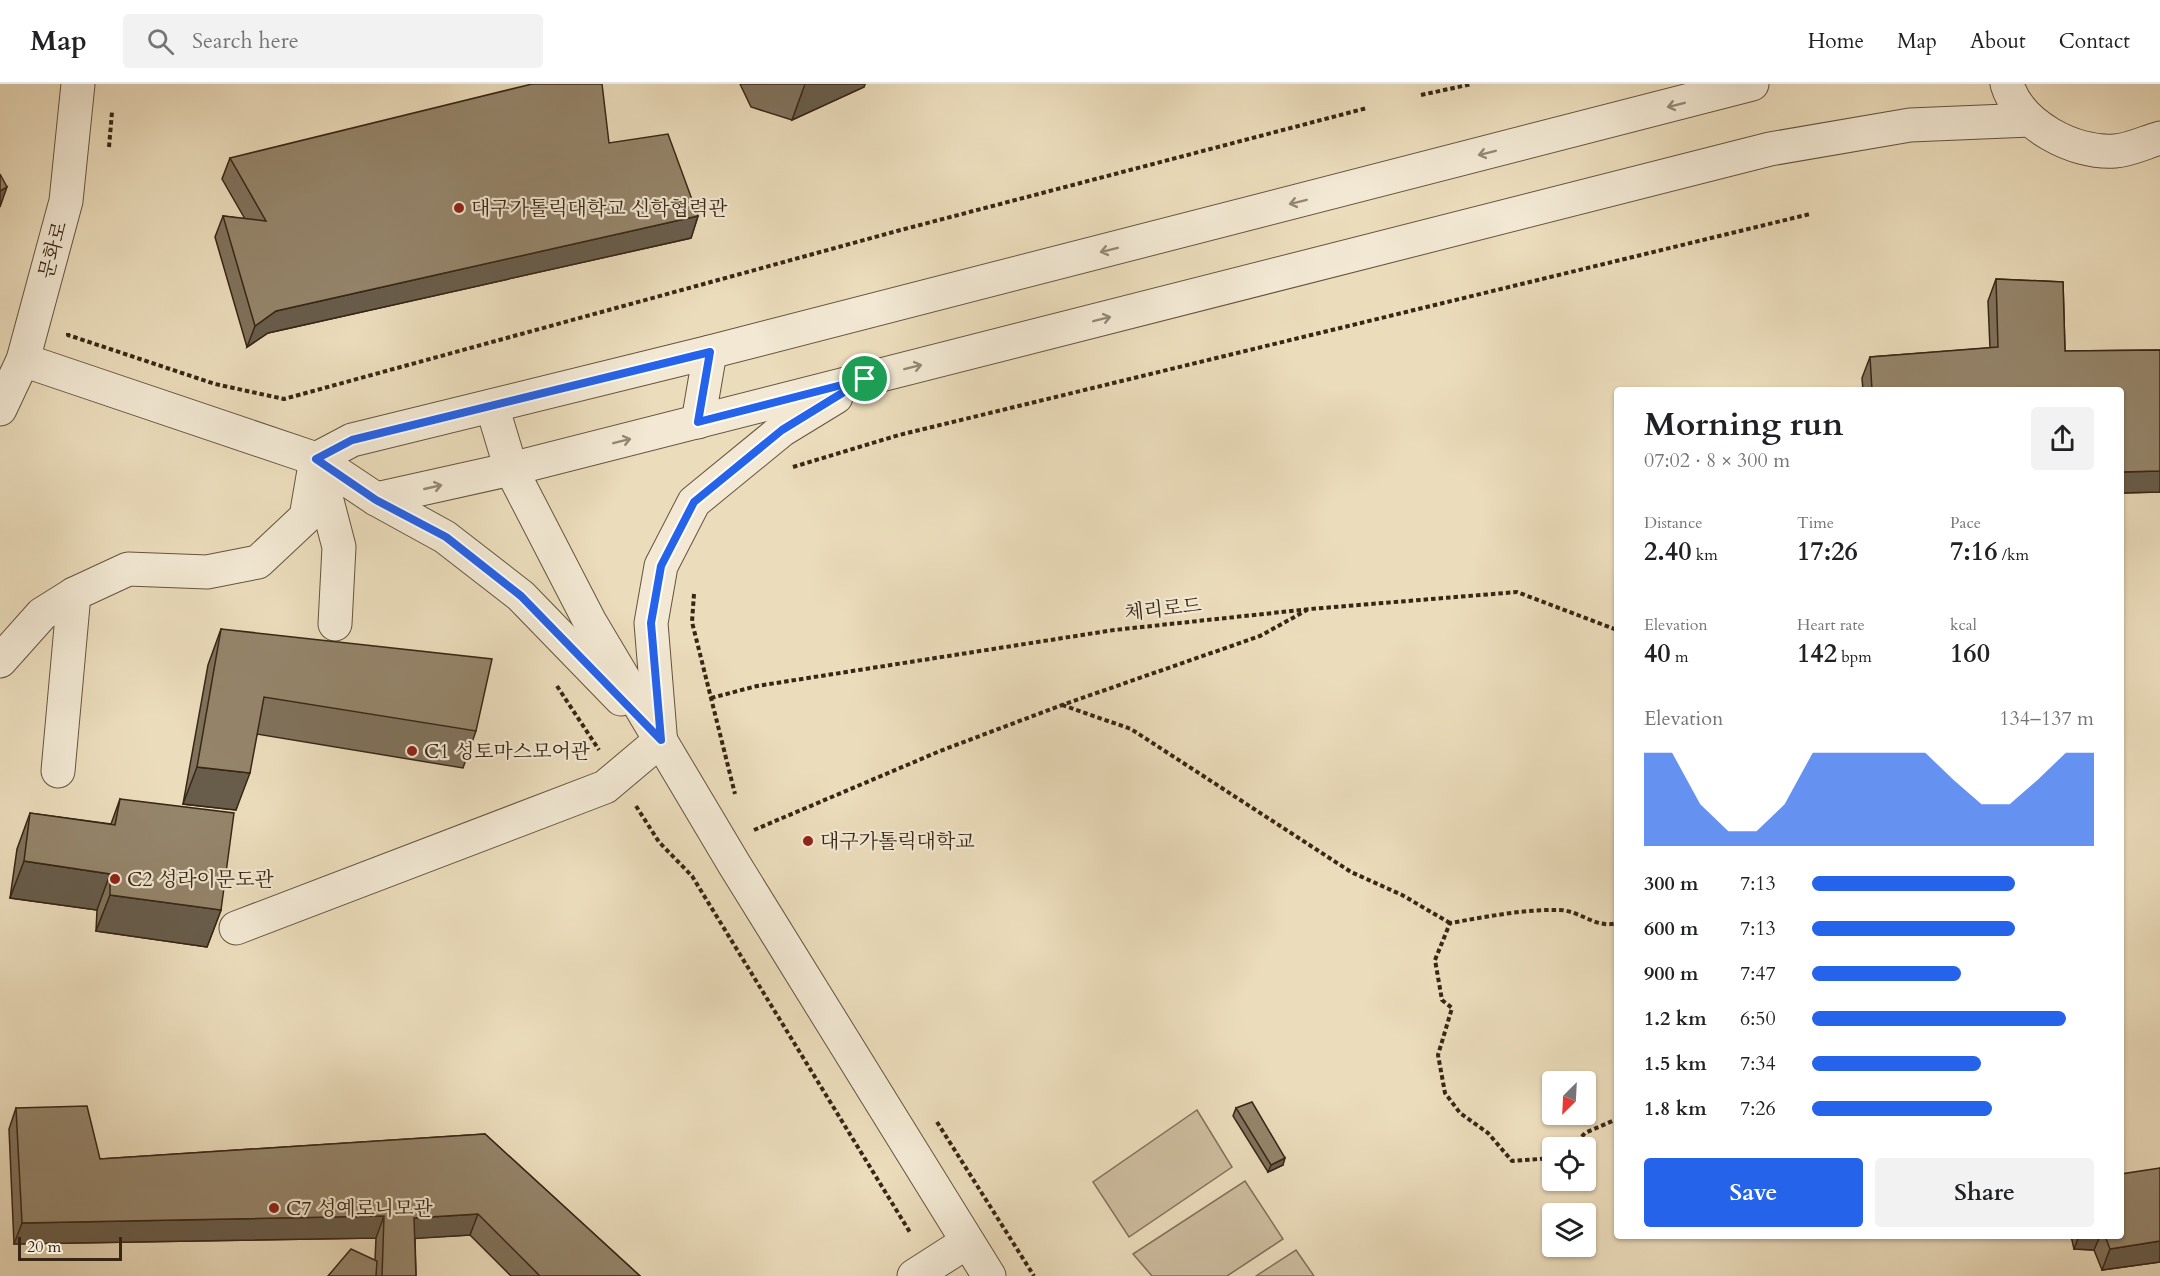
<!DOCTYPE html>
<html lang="en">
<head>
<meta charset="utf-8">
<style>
	:root { --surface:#fff; --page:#f2f2f2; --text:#202124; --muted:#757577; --line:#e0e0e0; --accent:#2563eb }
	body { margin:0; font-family:Cardo,"Noto Serif KR",serif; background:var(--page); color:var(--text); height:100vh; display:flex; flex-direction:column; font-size:22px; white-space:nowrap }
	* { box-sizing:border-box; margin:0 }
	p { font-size:20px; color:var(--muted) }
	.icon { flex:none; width:33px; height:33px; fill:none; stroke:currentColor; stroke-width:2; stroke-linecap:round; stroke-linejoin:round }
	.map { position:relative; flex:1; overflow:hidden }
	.drawer { position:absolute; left:1614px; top:303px; width:510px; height:852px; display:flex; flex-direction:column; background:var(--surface); border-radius:6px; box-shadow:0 2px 4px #0004 }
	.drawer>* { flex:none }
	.needle { width:39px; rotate:204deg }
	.fabs { position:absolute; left:1542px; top:987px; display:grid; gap:12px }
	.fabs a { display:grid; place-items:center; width:54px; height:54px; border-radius:6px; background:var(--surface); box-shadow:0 2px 4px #0004; font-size:30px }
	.scale { position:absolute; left:18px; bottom:15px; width:104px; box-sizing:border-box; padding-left:6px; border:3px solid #382615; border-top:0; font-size:16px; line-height:21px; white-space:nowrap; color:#382615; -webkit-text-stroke:4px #f2e8d3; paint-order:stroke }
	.pin { position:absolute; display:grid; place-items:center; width:51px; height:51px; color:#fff; margin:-26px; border:3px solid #fff; border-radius:50%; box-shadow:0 2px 6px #0007 }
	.round { display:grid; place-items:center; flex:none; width:63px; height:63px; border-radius:6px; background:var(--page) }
	.headline { display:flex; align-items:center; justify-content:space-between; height:102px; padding:0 30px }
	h1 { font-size:33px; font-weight:700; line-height:45px }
	.stats { display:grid; grid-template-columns:repeat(3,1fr); gap:9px; height:102px; padding:6px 30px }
	.stats div { display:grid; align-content:center }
	.stats b { font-size:26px; font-weight:700 }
	.stats small { font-size:16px; font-weight:400 }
	.stats p { font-size:16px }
	.chart { height:168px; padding:12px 30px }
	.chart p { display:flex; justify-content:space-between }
	.chart svg { width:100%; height:108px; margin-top:6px; fill:var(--accent); opacity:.7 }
	.primary-button { display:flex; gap:12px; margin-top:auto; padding:12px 30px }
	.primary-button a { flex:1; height:69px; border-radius:6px; background:var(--accent); color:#fff; font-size:24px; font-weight:700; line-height:69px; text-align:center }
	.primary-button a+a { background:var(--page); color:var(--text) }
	ul { padding:0 30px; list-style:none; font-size:20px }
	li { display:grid; grid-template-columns:96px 72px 1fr; align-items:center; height:45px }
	li i { height:15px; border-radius:8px; background:var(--accent) }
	header { display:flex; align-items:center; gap:36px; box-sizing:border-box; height:84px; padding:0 30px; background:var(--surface); border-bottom:2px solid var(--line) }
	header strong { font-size:28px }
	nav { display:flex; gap:33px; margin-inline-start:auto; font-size:21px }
	.search { width:420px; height:54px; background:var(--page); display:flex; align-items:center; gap:15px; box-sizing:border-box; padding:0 21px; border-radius:6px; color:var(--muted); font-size:22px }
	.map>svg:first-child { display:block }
	.green { fill:#cdbd9f; stroke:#82725a; stroke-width:1.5 }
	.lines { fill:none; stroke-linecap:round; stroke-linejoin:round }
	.minor-casing { stroke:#65543e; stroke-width:35 }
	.path { stroke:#382615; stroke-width:4; stroke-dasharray:4.5 3; stroke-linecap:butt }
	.minor { stroke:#f2e8d3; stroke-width:33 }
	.wall { fill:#80725c; stroke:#382615; stroke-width:1.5 }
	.shaded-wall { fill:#685d4b; stroke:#382615; stroke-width:1.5 }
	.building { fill:#95856b; stroke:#382615; stroke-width:1.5 }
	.oneway { stroke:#958774 }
	.route-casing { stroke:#fff; stroke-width:12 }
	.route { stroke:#2563eb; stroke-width:8 }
	.poi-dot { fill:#8f2418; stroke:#f2e8d3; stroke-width:2 }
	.labels { text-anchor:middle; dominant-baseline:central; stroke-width:4.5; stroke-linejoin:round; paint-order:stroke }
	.poi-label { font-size:20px; fill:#382615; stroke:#f2e8d3; text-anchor:start }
	.street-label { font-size:20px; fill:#382615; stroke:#f2e8d3 }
</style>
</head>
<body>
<header>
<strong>Map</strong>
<div class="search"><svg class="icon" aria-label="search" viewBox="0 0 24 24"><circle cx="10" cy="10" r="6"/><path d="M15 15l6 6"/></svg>Search here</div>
<nav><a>Home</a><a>Map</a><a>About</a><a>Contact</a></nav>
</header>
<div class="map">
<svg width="2160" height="1192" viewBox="0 0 2160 1192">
	<rect width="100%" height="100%" fill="#ebdcbb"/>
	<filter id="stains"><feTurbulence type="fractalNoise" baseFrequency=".00333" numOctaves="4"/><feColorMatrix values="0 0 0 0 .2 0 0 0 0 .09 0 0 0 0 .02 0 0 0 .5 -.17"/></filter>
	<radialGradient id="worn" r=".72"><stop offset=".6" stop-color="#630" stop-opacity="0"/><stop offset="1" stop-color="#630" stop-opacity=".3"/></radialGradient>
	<g class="green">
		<path d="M1197,1026l35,57 -103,70 -36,-55z"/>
		<path d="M1245,1097l38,58 -56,37h-75l-19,-22z"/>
		<path d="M1296,1166l18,26h-58z"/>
	</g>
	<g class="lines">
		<g class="minor-casing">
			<g id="minor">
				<path d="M2007,0c12,41 67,70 108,67 15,-1 31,-9 45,-13"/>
				<path d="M23,276l293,99 60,40 69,38 76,59 100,103"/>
				<path d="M492,322l19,63 79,153 144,242 255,412"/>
				<path d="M0,325l23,-49 43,-159 12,-117"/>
				<path d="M698,338l12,-70"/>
				<path d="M316,375l36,-19 358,-88 1042,-268"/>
				<path d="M319,386l20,77 -4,77"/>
				<path d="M376,415l135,-30 1259,-320 140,-24 120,-5"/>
				<path d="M0,577l42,-47 32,-20 54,-25 79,3 51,-10 48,-45 10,-58"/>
				<path d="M660,649l-9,-110 10,-57 33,-64 88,-72 54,-33"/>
				<path d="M58,687l16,-177"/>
				<path d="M236,844l369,-141 56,-47"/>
				<path d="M914,1192l53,-34"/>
			</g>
		</g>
		<g class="path">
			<path d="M1421,11l51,-11"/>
			<path d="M109,63l3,-35"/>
			<path d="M68,249v2l147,49 69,15 613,-168 470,-123"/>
			<path d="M793,383l106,-32 911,-221"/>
			<path d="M694,510l-2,28 43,172"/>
			<path d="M557,602l42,64"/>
			<path d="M711,614l46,-12 357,-56 196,-21 207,-17 100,38"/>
			<path d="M1062,621l69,24 220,143 51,23 48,28"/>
			<path d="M636,722l23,36 33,34 219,358"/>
			<path d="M754,746l186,-79 122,-46 198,-69 47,-26"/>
			<path d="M937,1038l97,154"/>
			<path d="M1572,1064l13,-15 32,-14"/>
			<path d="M1552,1074l-40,3 -24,-28 -28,-20 -15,-20 -7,-38 14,-47 -10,-8 -7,-40 15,-37c36,-6 73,-14 110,-13 21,1 36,19 57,13"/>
		</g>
		<use href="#minor" class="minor"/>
	</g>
	<g class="wall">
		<path d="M740,0h125l-1,3 -72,33 -41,-13z"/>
		<path d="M609,59l89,73 -7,22 -423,95 -21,14 -32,-110 8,-21 22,3 -23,-40 8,-21z"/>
		<path d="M1996,195l67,3 2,69 95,-1v142l-39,1v-103h-258l-1,-12 8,-21 120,-9 -2,-47z"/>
		<path d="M221,545l255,102 -13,37 -206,-34 -21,76 -53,-6 25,-139z"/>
		<path d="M120,715l101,111 -14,37 -111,-16 1,-21 -87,-12 7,-49 13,-36 81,11z"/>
		<path d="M16,1024l84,51 385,-25 155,142h-129l-41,-41 -55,3 1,38h-88l47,-16 1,-22 -362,6 -5,-115z"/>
		<path d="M1236,1024l47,57 -15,7 -35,-56z"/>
		<path d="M2160,1084v94l-58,8 -8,-20 -20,-1 -3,-13h50z"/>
	</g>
	<g class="shaded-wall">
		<path d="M805,0h60l-1,3 -72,33z"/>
		<path d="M7,103l-7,20v-16z"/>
		<path d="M698,132l-7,22 -423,95 -21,14 8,-21 21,-15z"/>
		<path d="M2160,387v21l-39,1v-21z"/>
		<path d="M197,683l53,6 -14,37 -53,-6z"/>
		<path d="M24,777l86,13 -13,36 -87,-12z"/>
		<path d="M110,811l111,15 -14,37 -111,-16z"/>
		<path d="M1285,1074l-2,7 -15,7 3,-7z"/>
		<path d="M478,1130l-8,21 -63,4 7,-21z"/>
		<path d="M384,1132l-8,22 -362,6 8,-21z"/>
		<path d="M2079,1152h21l-6,14 -20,-1z"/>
		<path d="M2160,1157v21l-58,8 8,-21z"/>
	</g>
	<g class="building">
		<path d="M532,0h70l7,59 59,-9 30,82 -422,95 -21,15 -32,-110 43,5 -36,-63z"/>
		<path d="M0,90l7,13 -7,4z"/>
		<path d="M1996,195l67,3 2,69 95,-1v121l-39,1v-82h-249l-2,-33 128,-10z"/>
		<path d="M221,545l271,30 -16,72 -212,-34 -14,76 -53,-6z"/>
		<path d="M120,715l114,14 -13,97 -111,-15v-21l-86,-13 6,-48 85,12z"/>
		<path d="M1252,1018l33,56 -14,7 -35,-57z"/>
		<path d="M87,1022l13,53 385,-25 155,142h-100l-62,-62 -64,4 2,58h-34l2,-60 -362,7 -6,-115z"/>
		<path d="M2160,1084v73l-50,8 -5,-13h16v-62z"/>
		<path d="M351,1165l26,12 -1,15h-48z"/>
	</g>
	<defs><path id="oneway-shaft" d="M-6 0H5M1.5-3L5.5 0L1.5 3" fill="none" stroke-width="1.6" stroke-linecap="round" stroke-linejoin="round" transform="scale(1.5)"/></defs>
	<g class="oneway">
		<use href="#oneway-shaft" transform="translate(1676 21) rotate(166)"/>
		<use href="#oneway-shaft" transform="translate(1487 69) rotate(166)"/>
		<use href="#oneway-shaft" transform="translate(1298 118) rotate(166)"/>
		<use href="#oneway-shaft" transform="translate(1109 166) rotate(166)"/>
		<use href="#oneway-shaft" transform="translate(1102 235) rotate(-14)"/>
		<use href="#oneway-shaft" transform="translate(913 283) rotate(-14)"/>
		<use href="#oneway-shaft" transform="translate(622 357) rotate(-14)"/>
		<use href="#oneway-shaft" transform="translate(433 403) rotate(-13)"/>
	</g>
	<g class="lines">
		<g class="route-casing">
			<path id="route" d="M710,268l-12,70 167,-43 -83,51 -88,72 -33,64 -10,57 10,117 -140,-144 -75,-59 -70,-37 -60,-41 36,-19z"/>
		</g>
		<use href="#route" class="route"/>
	</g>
	<g class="poi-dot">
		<circle cx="459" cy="124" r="6"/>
		<circle cx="412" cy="667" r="6"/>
		<circle cx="808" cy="757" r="6"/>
		<circle cx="115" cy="795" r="6"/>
		<circle cx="274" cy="1124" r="6"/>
	</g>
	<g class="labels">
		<g class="poi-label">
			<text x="471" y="124">대구가톨릭대학교 신학협력관</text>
			<text x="424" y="667">C1 성토마스모어관</text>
			<text x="820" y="757">대구가톨릭대학교</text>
			<text x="127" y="795">C2 성라이문도관</text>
			<text x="286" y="1124">C7 성예로니모관</text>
		</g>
		<g class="street-label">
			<text transform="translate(53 166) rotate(-75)">문화로</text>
			<text transform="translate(1163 525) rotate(-6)">체리로드</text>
		</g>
	</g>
	<rect width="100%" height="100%" filter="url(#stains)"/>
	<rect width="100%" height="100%" fill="url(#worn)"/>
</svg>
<div class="fabs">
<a><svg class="needle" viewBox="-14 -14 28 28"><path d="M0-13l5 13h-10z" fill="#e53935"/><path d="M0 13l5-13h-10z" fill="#757577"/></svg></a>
<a><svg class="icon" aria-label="locate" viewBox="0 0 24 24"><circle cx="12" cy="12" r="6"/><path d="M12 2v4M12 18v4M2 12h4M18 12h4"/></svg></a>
<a><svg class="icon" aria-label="layers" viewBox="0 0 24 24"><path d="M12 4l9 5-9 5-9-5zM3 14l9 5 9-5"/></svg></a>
</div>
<div class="scale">20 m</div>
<div class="pin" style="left:865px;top:295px;background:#1e9e55"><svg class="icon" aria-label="arrive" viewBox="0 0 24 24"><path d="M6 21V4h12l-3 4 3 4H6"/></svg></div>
<section class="drawer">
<div class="headline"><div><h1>Morning run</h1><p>07:02 · 8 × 300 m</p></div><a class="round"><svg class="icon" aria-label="share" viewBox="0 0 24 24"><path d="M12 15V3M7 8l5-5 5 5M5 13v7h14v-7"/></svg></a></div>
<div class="stats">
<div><p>Distance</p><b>2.40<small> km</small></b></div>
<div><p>Time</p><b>17:26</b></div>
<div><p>Pace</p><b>7:16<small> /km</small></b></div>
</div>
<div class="stats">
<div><p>Elevation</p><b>40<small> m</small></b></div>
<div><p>Heart rate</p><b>142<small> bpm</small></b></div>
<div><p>kcal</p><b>160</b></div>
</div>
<div class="chart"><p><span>Elevation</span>134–137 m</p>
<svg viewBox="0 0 160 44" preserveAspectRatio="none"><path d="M0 44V6L10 6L20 27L30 38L40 38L50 27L60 6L70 6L80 6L90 6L100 6L110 17L120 27L130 27L140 17L150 6L160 6V44z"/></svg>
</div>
<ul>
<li><b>300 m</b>7:13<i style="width:72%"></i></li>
<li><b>600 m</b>7:13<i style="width:72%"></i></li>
<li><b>900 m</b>7:47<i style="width:53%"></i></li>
<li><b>1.2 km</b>6:50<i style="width:90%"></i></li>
<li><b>1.5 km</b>7:34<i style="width:60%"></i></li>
<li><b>1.8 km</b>7:26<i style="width:64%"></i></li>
</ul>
<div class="primary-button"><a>Save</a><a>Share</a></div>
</section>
</div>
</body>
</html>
